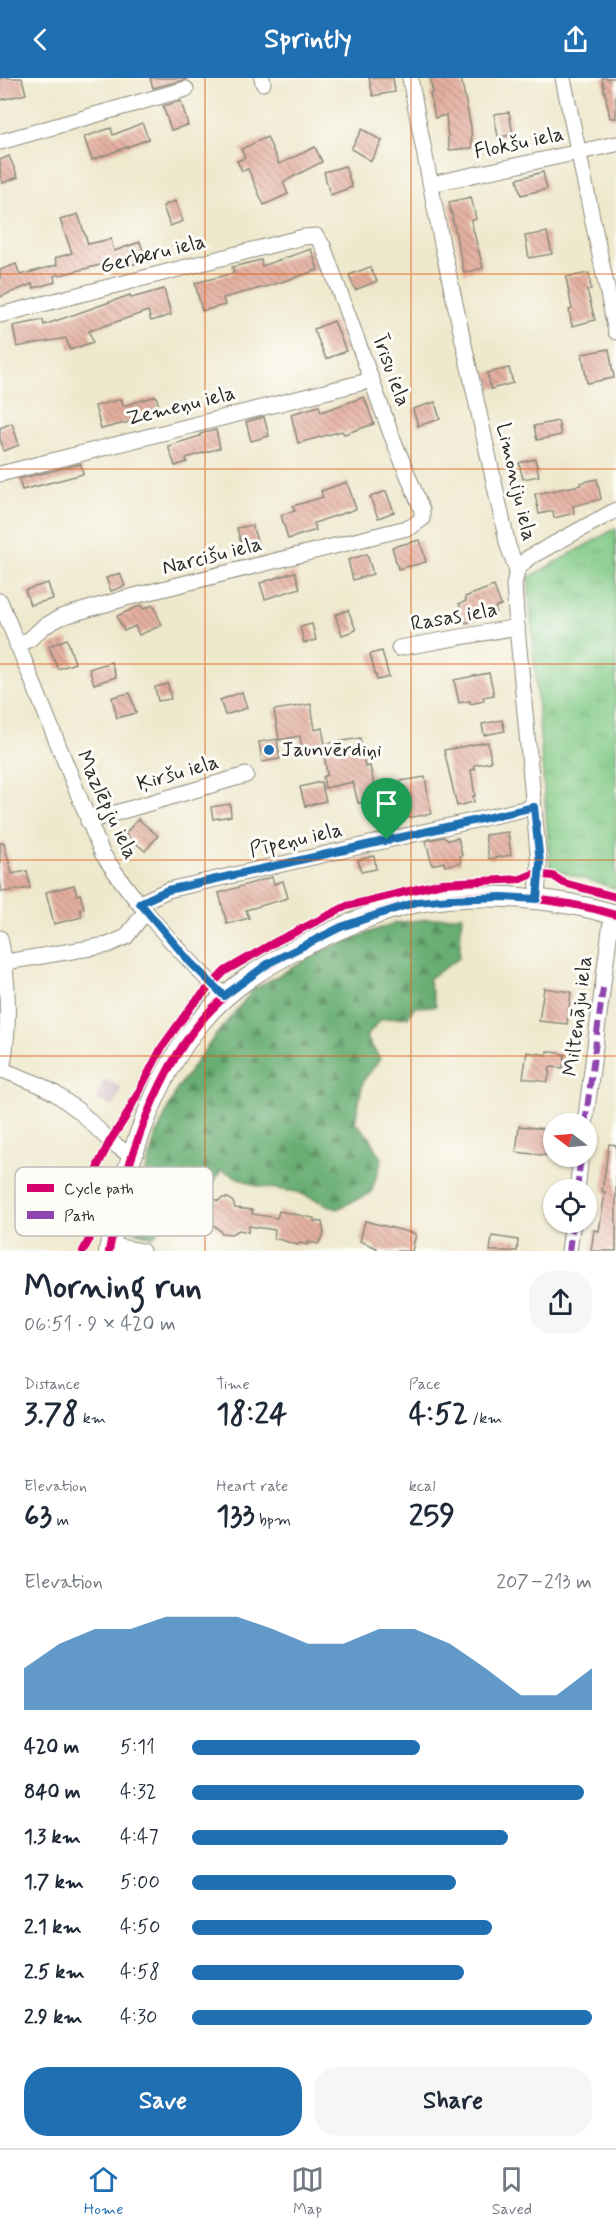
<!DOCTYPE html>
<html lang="en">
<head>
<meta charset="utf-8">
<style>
	:root { --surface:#fff; --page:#f6f6f7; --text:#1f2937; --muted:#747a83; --line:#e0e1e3; --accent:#1f6fb2 }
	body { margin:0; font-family:Mynerve,sans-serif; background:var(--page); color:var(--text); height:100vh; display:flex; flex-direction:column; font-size:22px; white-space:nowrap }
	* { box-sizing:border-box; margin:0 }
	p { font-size:20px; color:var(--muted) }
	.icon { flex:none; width:33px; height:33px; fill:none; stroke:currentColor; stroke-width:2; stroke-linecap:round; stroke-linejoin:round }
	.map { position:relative; height:1173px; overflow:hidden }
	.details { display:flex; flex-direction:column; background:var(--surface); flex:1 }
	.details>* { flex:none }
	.needle { width:39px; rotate:286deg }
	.buttons { position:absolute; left:543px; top:1035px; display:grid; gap:12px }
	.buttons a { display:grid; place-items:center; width:54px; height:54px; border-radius:50%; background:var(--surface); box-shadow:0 2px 4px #0004; font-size:30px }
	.pin { position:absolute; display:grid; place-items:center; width:51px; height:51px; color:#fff; margin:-62px -26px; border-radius:50% 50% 50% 0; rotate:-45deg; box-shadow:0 0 6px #0007 }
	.pin .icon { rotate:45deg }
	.round { display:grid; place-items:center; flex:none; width:63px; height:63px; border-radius:24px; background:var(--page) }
	.overview { display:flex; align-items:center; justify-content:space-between; height:102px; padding:0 24px }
	h1 { font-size:33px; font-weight:700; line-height:45px }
	.stats { display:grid; grid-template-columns:repeat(3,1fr); gap:9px; height:102px; padding:6px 24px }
	.stats div { display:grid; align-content:center }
	.stats b { font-size:30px; font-weight:700 }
	.stats small { font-size:16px; font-weight:400 }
	.stats p { font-size:16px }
	.chart { height:168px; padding:12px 24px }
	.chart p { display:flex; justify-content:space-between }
	.chart svg { width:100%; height:108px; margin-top:6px; fill:var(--accent); opacity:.7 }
	.cta { display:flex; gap:12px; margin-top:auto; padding:12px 24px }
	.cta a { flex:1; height:69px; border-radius:24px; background:var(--accent); color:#fff; font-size:24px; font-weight:700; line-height:69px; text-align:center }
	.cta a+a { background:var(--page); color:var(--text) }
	ul { padding:0 24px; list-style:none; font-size:20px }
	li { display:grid; grid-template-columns:96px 72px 1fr; align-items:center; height:45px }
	li i { height:15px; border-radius:8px; background:var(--accent) }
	header { display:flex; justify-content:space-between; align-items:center; height:78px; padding:0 24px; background:var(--accent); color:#fff; font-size:27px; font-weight:700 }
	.tabs { display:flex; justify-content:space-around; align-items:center; height:84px; border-top:2px solid var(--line); background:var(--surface); font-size:16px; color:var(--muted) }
	.tabs a { display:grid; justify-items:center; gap:3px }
	.tabs .on { color:var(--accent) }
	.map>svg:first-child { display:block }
	.industrial { fill:#d2bdc5 }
	.grass { fill:url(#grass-tufts); stroke:#567a58; stroke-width:1.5 }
	.forest { fill:url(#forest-firs); stroke:#4a6c4e; stroke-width:1.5 }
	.building { fill:url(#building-back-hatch) }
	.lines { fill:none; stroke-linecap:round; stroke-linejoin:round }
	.minor-casing { stroke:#8c8a7c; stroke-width:17 }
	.major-casing { stroke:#8c8a7c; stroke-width:22 }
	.minor { stroke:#fff; stroke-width:15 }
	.major { stroke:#fff; stroke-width:20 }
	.quiet { stroke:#8e44ad; stroke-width:6; stroke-dasharray:12 6; stroke-linecap:butt }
	.cycleway-casing { stroke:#fdfcf7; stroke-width:11 }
	.cycleway { stroke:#d6006c; stroke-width:8 }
	.route-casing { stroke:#fff; stroke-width:12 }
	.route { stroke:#1f6fb2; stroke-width:8 }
	.grid { fill:none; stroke:#df570e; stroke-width:1.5; stroke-opacity:0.55 }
	.poi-dot { fill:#1f6fb2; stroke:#fdfcf7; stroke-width:2 }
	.labels { text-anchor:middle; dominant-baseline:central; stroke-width:6; stroke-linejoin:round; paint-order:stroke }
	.street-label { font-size:21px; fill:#2b2b2b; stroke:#fdfcf7 }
	.poi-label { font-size:21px; fill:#2b2b2b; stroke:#fdfcf7; text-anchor:start }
	.key { fill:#fdfcf7; stroke:#bebdba; stroke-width:1.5 }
	.key-label { font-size:16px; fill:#2b2b2b }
</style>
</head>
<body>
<header><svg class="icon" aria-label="back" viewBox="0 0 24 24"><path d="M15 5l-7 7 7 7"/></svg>Sprintly<svg class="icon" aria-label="share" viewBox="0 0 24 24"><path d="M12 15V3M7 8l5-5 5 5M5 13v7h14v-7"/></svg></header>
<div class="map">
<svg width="616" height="1173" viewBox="0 0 616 1173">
	<defs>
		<pattern id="grass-tufts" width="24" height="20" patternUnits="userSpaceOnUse" patternTransform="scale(1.5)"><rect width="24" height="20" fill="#80c985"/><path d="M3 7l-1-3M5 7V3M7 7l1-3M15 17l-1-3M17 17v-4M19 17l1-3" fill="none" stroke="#69a36d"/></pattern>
		<pattern id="forest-firs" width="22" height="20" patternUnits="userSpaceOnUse" patternTransform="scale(1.5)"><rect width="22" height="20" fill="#68ad72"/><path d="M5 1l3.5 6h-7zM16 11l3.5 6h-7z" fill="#568d5e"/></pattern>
		<pattern id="building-back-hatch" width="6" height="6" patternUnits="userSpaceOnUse" patternTransform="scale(1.5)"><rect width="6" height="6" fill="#e5b0a0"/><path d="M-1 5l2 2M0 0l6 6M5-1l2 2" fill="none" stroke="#ba8f83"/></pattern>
	</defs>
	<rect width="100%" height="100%" fill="#fdfcf7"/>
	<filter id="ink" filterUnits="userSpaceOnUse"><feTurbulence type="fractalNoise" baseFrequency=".0167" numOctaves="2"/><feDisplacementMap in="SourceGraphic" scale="12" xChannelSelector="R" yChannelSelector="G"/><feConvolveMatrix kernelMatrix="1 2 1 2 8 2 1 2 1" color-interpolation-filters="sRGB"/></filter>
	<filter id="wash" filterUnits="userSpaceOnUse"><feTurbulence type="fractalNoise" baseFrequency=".008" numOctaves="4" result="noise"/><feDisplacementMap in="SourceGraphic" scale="24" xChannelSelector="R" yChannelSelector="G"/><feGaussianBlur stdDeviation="1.35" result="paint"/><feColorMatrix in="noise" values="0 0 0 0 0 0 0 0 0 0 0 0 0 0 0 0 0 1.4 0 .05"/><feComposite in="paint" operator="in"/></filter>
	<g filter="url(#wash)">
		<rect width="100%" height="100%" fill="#eee8cc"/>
		<path class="industrial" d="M104,1001l18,8 -9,20 -18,-8z"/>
		<path class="grass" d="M616,450v361l-66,-21 -22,-290z"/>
		<path class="forest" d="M462,837l-3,43 -31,21 8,27 -22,1 -6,10 -27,2 -15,18 14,22 -17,22 -8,41 16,17 11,21 -11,33 -34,16 -40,-17 -40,-6 -36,-16 -15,26 -34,20 -19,21 -23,-8 25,-91 22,-49 38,-53 39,-47 70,-39 70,-27z"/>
		<g id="blocks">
			<g class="building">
				<path d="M0,0h22l4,16 -26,6z"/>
				<path d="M150,0h37v1l-34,9z"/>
				<path d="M369,0h24l2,14 -22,4z"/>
				<path d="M430,0h31l10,49 1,21 -23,2 -3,-35 -11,3 -5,-25 3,-1z"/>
				<path d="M602,0h14v40h-6z"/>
				<path d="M181,23l7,24 -17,5 -8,-24z"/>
				<path d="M509,34l4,23 -15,2 -4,-23z"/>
				<path d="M142,45l7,16 -57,21 -8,-23 27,-9 2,7z"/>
				<path d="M362,51l20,12 -11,20 -20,-12z"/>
				<path d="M267,59l12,27 36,-17 7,15 -39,20 5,12 -24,11 -16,-36 -6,2 -5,-10 8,-3 -4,-9z"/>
				<path d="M9,78l9,21 -15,6 -3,-7v-16z"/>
				<path d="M345,88l7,21 -22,8 -6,-23z"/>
				<path d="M543,94l4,17 -26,6 -4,-16z"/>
				<path d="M471,119l5,22 -5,2 12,47 -19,5 -15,-71z"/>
				<path d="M175,123l8,20 -13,5 -7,-20z"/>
				<path d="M78,136l10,30 23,-5 3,12 26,-9 6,18 -15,5 -2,-7 -69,17 -1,-1 -5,2 1,6 -21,6 -2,-4 -32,13v-27l16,-6 4,11 37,-10 -2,-7 17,-5 -12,-33z"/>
				<path d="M547,154l5,22 -23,4 -4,-22z"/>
				<path d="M311,171l7,21 -49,16 -46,12 2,7 -23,6 -7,-28 39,-10 -2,-6 29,-7 1,6z"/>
				<path d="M370,189l7,14 -22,9 -6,-15z"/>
				<path d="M589,195l2,16 -4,1 8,30 -23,6 -3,-16 3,-1 -6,-32z"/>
				<path d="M164,211l7,26 -20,6 -3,-10 -59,20 4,11 -23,8 -4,-12 -49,9 -4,-21 30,-6 1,5 86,-30 1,3z"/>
				<path d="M334,243l12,30 -20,8 -12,-30z"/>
				<path d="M609,271l5,29 -27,5 -5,-29z"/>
				<path d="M509,290l4,15 -22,6 -4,-16z"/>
				<path d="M156,318l5,18 -60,15 -6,-23 27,-7 1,7z"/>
				<path d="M364,319l10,27 -30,10 -2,-3 -44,12 -7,-29 28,-8 2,6z"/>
				<path d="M435,324l5,17 -22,7 -5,-17z"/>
				<path d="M264,339l5,19 -18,5 -5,-19z"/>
				<path d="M558,343l3,14 -24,5 -3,-14z"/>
				<path d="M12,345l7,22 -15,6 -4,-12v-11z"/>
				<path d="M216,352l4,18 -34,10 1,4 -12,4 -7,-20 32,-10v-2z"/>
				<path d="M535,381l4,17 -16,3 -4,-16z"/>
				<path d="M81,386l2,10 -61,16 -3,-11z"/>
				<path d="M597,401l4,20 -28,7 1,7 -20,5 -1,-7 -14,3 -4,-20 46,-9 -1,-2z"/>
				<path d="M347,404l9,27 -42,14 2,7 -28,9 -7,-24 14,-4 -2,-5 30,-9 -2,-6z"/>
				<path d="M386,413l8,21 -16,6 -8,-21z"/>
				<path d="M252,447l7,22 -16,4 -6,-23z"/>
				<path d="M420,462l6,22 -28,7 -6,-22z"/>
				<path d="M367,476l6,20 -20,6 -5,-20z"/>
				<path d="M295,494l5,16 -35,11 -5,-16z"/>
				<path d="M120,495l5,13 -14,5 -5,-13z"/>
				<path d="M48,505l5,16 -23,6 -5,-15z"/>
				<path d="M494,508l7,19 -6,2 1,5 -30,11 -7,-19 7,-3 -1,-4z"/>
				<path d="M141,527l2,4 10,-4 9,20 -23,10 -4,-9 -11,5 -7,-15z"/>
				<path d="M348,532l8,20 -14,5 -7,-20z"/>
				<path d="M312,546l4,16 -12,3 -4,-16z"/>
				<path d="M67,561l8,24 -17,6 -9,-23z"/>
				<path d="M382,573l7,26 -12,3 -7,-26z"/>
				<path d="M111,584l5,15 -22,7 -5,-15z"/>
				<path d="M489,595l5,22 -11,2 1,4 -14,3v-3l-11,2 -5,-23z"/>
				<path d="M168,606l3,15 -13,2 -3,-14z"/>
				<path d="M242,614l5,16 -22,7 -5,-15z"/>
				<path d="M130,615l6,20 -19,5 -5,-21z"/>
				<path d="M311,626l4,26 7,-2 3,16 35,-6 5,29 5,-1 7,33 -19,4 -5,-21 -28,6 -2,-11 4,-2 -4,-28 -21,4 -2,-15 -21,4 -5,-30z"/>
				<path d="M502,642l3,11 -21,4 -2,-11z"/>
				<path d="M277,661l3,20 -18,3 -3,-20z"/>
				<path d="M488,664l3,20 -17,3 1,4 -4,1 4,26h-2l1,6 -17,4 -13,-56z"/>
				<path d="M425,699l6,37 -25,4 -6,-37z"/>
				<path d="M321,704l5,19 -21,5 -5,-19z"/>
				<path d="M230,726l1,12 -18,3 -2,-12z"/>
				<path d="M138,741l20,17 -13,15 -20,-17z"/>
				<path d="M508,754l3,23 -22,4 -4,-24z"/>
				<path d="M443,759l5,3 10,-2 4,17 -2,1 1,7 -16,3 -1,-4 -12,3 -6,-24z"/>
				<path d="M0,765h4l8,31 15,-3 3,17 -28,4 -2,-14z"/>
				<path d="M374,778l2,13 -15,3 -3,-12z"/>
				<path d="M272,799l2,7 9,-3 5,17 -42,12 3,8 -22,6 -8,-31z"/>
				<path d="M74,807l3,10 3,-1 4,14 -4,1 2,8 -28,7 -8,-32z"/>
				<path d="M544,910l27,4 -4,32 -28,-3z"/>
				<path d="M547,973l18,3 -2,14 -13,-1 -2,15 -25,-4 4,-26 20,3z"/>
				<path d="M519,1048l35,4 -3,26 -35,-4z"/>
				<path d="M609,1066l7,1v106h-25l3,-21 5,1 6,-39h-3z"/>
				<path d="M223,1120h5l5,4 2,6 18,2 -1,4 25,4 2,-7 35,7v3l8,1 2,12 -6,10 -10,-2v3l-9,-2 -1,2 -24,-7 1,-8 -26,-4 -1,6 -9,-2 -8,4 -9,-1 -7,-7 -10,-2 3,-12 -3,-4 3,-7 6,-2 4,2z"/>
				<path d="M365,1143l51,13 -4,17h-36l1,-3 -17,-7z"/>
				<path d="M492,1158l26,4 -1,11h-27z"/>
			</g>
		</g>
	</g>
	<g filter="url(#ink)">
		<use href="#blocks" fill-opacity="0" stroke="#8c8a7c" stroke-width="1.5"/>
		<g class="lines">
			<g class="minor-casing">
				<g id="minor">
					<path d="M262,0l1,5"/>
					<path d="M410,0l32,166 66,302 9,24 -3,15 3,42 22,236 -2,36"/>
					<path d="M563,0l53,254"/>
					<path d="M0,64l186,-53"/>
					<path d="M431,106l185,-40"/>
					<path d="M0,237l303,-78 13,-1 7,10 68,188 31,76v9l-11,8 -285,71 -65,19 -18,10 -13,12 -13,6"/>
					<path d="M0,396l372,-94"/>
					<path d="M517,492l11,-12 88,-48"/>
					<path d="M0,523l102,252c34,52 78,99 122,143"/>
					<path d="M399,570l118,-21"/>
					<path d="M88,743l158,-46"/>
					<path d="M140,825l28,-13 365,-83"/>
					<path d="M0,860c9,40 10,91 2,132"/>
					<path d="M0,885l108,-18 18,-8 20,-26"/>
					<path d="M0,991l38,15 18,10 23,17 31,30 21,15"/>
					<path d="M585,1046l27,-210"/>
					<path d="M577,1112l4,-34"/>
					<path d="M110,1167l32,6"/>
					<path d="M569,1173l4,-29"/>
				</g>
			</g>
			<g class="major-casing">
				<path id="major" d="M109,1173c13,-76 42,-170 92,-230 29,-35 66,-57 106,-77 35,-17 72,-34 111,-42 61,-11 139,-5 198,13"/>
			</g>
			<use href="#minor" class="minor"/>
			<use href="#major" class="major"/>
			<g class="quiet">
				<path d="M585,1046l18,-136"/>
				<path d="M577,1112l4,-34"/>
				<path d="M569,1173l4,-29"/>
			</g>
			<g class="cycleway-casing">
				<g id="cycleway">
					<path d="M83,1173l8,-15 7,-40v-31l12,-24 15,-23 37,-71 31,-43 32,-33 52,-30 70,-35 95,-23 79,-4 12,-5 20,2 11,7 52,14"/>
					<path d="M109,1173c13,-76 42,-170 92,-230 29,-35 66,-57 106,-77 35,-17 72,-34 111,-42 61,-11 139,-5 198,13"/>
				</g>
			</g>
			<use href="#cycleway" class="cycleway"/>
		</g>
	</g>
	<g class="lines" filter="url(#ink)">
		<g class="route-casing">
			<path id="route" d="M534,729l6,56 -3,36 -35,-2 -51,2 -34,3 -38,12 -38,13 -72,36 -45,33 -35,-35 -49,-58 28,-13z"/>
		</g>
		<use href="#route" class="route"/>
	</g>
	<path class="grid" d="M205,0v1173M411,0v1173M0,196h616M0,391h616M0,586h616M0,782h616M0,978h616"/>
	<circle class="poi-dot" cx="269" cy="672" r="6"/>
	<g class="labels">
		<g class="street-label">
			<text transform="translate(519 65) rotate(-12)">Flokšu iela</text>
			<text transform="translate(153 176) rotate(-14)">Gerberu iela</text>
			<text transform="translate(391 292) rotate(70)">Īrisu iela</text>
			<text transform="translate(181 328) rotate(-14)">Zemeņu iela</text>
			<text transform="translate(516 404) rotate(77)">Limoniju iela</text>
			<text transform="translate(212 478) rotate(-14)">Narcišu iela</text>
			<text transform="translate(454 539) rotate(-10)">Rasas iela</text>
			<text transform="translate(178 695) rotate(-16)">Ķiršu iela</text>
			<text transform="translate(107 727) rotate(65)">Mazlēpju iela</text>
			<text transform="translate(296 762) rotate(-13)">Pīpeņu iela</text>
			<text transform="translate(578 938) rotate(-83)">Miltenāju iela</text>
		</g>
		<g class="poi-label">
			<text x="281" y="672">Jaunvērdiņi</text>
		</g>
	</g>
	<rect x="15" y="1089" width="198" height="69" rx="9" class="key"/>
	<rect x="27" y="1106" width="27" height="8" fill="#d6006c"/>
	<rect x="27" y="1133" width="27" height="8" fill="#8e44ad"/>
	<g class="key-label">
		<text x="64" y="1116">Cycle path</text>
		<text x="64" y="1143">Path</text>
	</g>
</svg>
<div class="buttons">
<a><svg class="needle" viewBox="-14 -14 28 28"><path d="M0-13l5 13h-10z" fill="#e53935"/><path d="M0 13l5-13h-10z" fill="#747a83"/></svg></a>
<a><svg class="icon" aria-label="locate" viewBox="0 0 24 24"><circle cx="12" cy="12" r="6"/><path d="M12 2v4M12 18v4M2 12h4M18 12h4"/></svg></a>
</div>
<div class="pin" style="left:387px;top:762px;background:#1e9e55"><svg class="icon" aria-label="arrive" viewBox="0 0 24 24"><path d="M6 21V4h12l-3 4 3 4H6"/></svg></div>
</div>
<section class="details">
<div class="overview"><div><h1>Morning run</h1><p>06:51 · 9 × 420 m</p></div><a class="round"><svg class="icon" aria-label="share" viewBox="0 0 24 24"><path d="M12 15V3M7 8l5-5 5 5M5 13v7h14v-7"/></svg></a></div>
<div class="stats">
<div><p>Distance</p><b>3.78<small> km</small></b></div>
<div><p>Time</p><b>18:24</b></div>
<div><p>Pace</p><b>4:52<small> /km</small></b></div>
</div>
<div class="stats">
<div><p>Elevation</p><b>63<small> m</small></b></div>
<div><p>Heart rate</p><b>133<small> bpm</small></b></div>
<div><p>kcal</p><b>259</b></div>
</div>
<div class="chart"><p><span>Elevation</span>207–213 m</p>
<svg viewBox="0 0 160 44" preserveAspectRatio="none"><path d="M0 44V27L10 17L20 11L30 11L40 6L50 6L60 6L70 11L80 17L90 17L100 11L110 11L120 17L130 27L140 38L150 38L160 27V44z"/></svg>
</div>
<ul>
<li><b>420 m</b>5:11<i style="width:57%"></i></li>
<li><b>840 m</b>4:32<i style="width:98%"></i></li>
<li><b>1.3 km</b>4:47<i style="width:79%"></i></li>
<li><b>1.7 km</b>5:00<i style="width:66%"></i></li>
<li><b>2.1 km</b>4:50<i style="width:75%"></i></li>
<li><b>2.5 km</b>4:58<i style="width:68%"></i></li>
<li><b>2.9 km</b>4:30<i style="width:100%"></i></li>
</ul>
<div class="cta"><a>Save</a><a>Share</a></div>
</section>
<nav class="tabs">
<a class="on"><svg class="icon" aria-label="home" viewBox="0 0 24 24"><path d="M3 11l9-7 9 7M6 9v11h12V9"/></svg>Home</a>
<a><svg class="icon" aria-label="map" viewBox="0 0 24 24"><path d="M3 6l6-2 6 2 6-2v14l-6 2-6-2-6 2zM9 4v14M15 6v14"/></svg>Map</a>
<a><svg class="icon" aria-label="saved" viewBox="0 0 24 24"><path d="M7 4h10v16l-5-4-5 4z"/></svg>Saved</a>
</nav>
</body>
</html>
